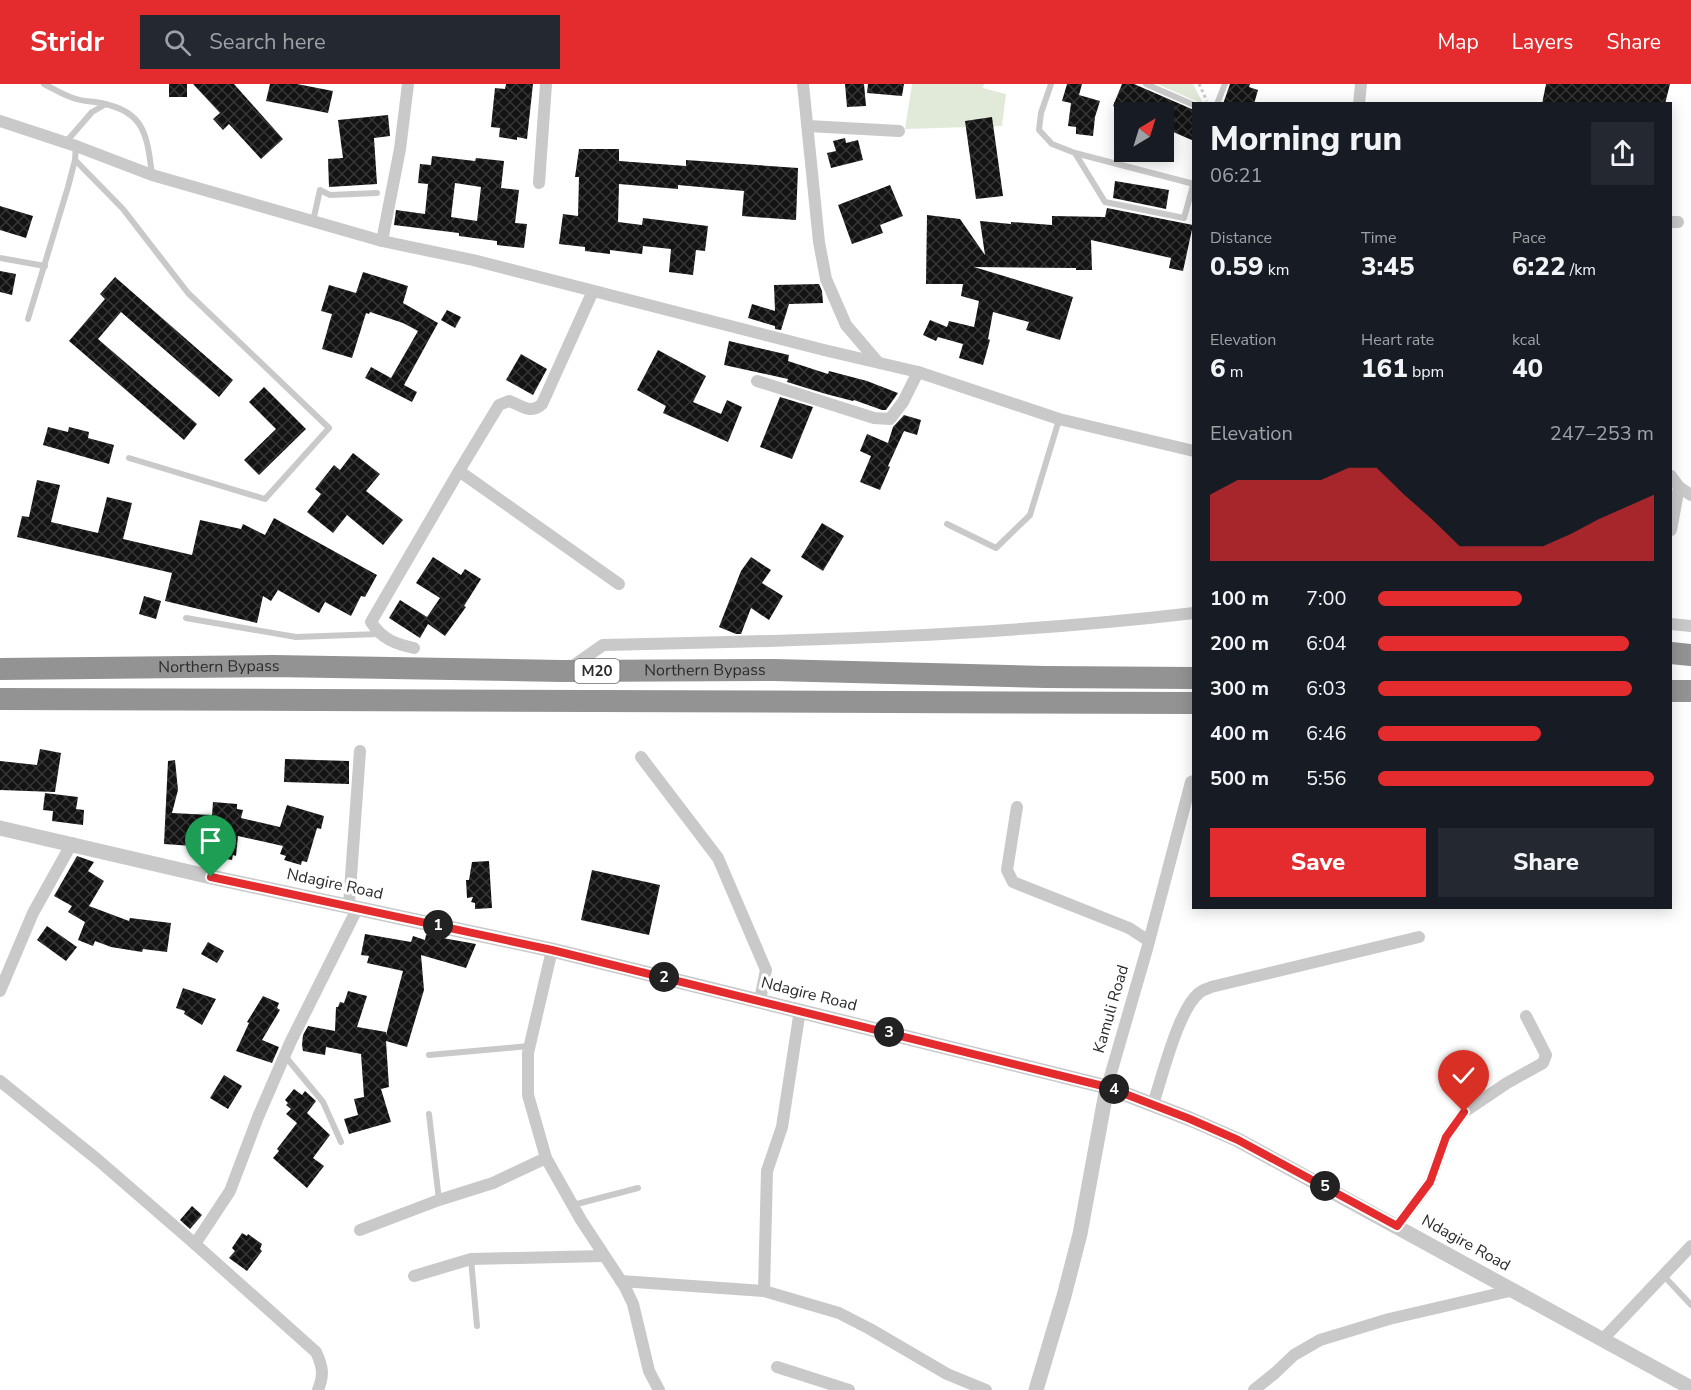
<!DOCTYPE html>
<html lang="en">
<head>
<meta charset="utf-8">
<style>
	:root { --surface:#171b24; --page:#242831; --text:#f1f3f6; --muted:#9ea1a6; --accent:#e42c2f }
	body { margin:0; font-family:"Nunito Sans",sans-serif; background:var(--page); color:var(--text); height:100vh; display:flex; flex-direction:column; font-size:22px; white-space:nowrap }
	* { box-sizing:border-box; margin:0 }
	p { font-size:20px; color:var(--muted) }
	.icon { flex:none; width:33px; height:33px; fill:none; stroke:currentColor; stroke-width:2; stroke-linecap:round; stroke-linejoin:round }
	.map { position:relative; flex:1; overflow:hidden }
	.sheet { position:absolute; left:1192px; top:18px; width:480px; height:807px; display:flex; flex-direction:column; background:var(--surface); border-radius:0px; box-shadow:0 3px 15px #0003 }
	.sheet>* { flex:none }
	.needle { width:39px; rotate:38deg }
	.fabs { position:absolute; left:1114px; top:18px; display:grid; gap:12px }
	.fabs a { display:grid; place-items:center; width:60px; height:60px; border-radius:0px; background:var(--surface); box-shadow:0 3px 15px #0003; font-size:30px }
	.pin { position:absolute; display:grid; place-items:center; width:51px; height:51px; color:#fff; margin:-62px -26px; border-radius:50% 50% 50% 0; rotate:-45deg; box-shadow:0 0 6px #0007 }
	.pin .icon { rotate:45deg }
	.km { position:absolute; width:30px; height:30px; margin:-15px; border-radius:50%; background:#222; color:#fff; font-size:16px; line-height:30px; text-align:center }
	.round { display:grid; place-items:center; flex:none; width:63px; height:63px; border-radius:0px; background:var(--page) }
	.head { display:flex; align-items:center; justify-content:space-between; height:102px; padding:0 18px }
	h1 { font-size:33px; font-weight:800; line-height:45px }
	.stats { display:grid; grid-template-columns:repeat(3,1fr); gap:9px; height:102px; padding:6px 18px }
	.stats div { display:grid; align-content:center }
	.stats b { font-size:26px; font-weight:800 }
	.stats small { font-size:16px; font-weight:400 }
	.stats p { font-size:16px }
	.chart { height:168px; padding:12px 18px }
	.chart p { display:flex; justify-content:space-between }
	.chart svg { width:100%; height:108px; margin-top:6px; fill:var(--accent); opacity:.7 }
	.cta { display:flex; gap:12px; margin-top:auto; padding:12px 18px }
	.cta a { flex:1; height:69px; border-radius:0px; background:var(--accent); color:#fff; font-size:24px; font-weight:800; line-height:69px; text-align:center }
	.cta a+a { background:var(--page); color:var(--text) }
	ul { padding:0 18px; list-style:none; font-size:20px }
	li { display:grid; grid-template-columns:96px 72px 1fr; align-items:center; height:45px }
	li i { height:15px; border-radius:8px; background:var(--accent) }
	header { display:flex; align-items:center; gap:36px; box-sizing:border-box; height:84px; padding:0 30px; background:var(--accent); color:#fff }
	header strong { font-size:28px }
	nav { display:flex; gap:33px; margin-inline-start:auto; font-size:21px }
	.search { width:420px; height:54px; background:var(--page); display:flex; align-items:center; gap:15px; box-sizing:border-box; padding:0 21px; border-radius:0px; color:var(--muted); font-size:22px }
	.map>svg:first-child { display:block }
	.green { fill:#e1ead9 }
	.building { fill:url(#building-cross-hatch); fill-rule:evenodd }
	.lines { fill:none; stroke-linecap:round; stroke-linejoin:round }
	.path { stroke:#c9c9c9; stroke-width:3; stroke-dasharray:3 3; stroke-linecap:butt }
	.service { stroke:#c9c9c9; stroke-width:6 }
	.minor { stroke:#c9c9c9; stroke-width:12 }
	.tertiary { stroke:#c9c9c9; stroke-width:15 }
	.motorway { stroke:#939393; stroke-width:22 }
	.route-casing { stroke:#fff; stroke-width:12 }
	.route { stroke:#e42c2f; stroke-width:8 }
	.labels { text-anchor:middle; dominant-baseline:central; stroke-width:6; stroke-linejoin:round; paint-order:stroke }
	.shield { fill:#fff; stroke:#6b6b6b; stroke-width:1.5 }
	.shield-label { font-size:15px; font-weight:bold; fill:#2c2c2c }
	.street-label { font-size:16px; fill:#2c2c2c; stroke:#fff }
</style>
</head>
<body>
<header>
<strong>Stridr</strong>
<div class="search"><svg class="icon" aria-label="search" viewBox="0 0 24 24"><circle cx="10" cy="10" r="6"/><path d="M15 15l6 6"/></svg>Search here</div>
<nav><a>Map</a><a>Layers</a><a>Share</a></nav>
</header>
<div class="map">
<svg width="1691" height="1306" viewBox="0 0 1691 1306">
	<defs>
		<pattern id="building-cross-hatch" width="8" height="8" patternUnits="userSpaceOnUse" patternTransform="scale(1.5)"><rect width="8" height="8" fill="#131313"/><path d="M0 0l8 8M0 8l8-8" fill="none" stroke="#363636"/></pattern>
	</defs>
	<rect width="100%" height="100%" fill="#fff"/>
	<g class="green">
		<path d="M912,0h72l-1,4 23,6 -4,32 -97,3z"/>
		<path d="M1157,0h36l10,19h-3z"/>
	</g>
	<g class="building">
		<rect x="169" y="0" width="18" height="13"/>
		<path d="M193,0h41l49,55 -22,20 -32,-35 -6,6 -10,-11 7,-6z"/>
		<path d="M270,0h27l36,7 -5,22 -62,-12z"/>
		<path d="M506,0h27l-6,55 -10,-2v3l-18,-3 1,-9 -9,-1 4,-39 10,1z"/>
		<path d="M845,0h19l2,22 -19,1z"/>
		<path d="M868,0h36l-2,12 -35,-3z"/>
		<path d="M1067,0h15l-3,11 21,6 -5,16 -2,19 -17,-2v-7l-8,-1 3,-23 -9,-2z"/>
		<path d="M1122,0h12l60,26v31l-30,-13v-16h-36l-15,-6z"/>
		<path d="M1230,0h20l-1,3 9,3 -4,14h-31z"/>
		<path d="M1546,0h124l-5,20h-123z"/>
		<path d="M388,31l2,21 -16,2 3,46 -48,3 -1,-28 15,-1 -5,-38z"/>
		<path d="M992,33l11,79 -27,3 -11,-78z"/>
		<path d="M845,54l1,5 12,-3 5,20 -32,8 -4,-15 9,-2 -3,-10z"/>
		<path d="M579,65h40v12l67,5v-6l112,8 -2,52 -54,-4 2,-25 -66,-6v4l-59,-5 -1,38 24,3 1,-7 65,8 -3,25 -9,-1 -3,25 -24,-3 2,-23 -28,-3 -1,8 -32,-4v4l-25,-3v-4l-26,-3 4,-30 15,2 1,-39h-4z"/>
		<path d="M432,72l43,5 1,-3 28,3 -3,27 18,2 -4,33 12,1 -3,24 -27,-3v-4l-38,-5v-3l-65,-8 2,-15 29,4 3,-30 -10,-1 2,-19 11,1zM455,99l26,4 -4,34 -26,-4z"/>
		<path d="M1115,97l54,9 -3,19 -53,-11z"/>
		<path d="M890,101l13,31 -23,9 3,8 -31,11 -14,-39z"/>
		<path d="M0,122l33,10 -7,22 -26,-8z"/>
		<path d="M1107,124l86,17 -10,46 -14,-3 2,-10 -80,-18 1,30h-16v-2l-102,-1 99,30 -13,43 -34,-10 3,-8 -36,-10 -5,27 2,1 -7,25 -24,-7 4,-14 -25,-7 -2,4 -13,-6 7,-15 17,7 2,-6 25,6 5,-26 -18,-5 2,-12h-37l1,-69 33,4 25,36 -5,-34 31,3v-2l41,3v-9l53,1z"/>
		<path d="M0,187l16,3 -4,21 -12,-3z"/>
		<path d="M363,188l45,14 -5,17 35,20 -34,62 13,7 -5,10 -47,-24 6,-11 20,11 27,-47 -15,-8 -33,-11 -1,2 -3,-1 -14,45 -30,-9 10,-35 -11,-3 8,-26 27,8z"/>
		<path d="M115,193l118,103 -14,17 -98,-85 -23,27 99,85 -13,16 -115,-99 36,-42 -5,-5z"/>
		<path d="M819,200l3,7 1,12 -34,1 -8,26 -6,-1v-3l-27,-8 4,-14 23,7 -1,-26z"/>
		<path d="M447,226l14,7 -6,11 -14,-8z"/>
		<path d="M729,257l60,14 -1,6 40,13 1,-3 38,10 31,12 -12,17h-4l-28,-10 -1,1 -27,-7 -39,-12 1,-3 -64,-14z"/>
		<path d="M658,266l48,26 -13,26 28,12 6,-14 15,7 -14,35 -65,-29 3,-7 -29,-16z"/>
		<path d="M521,270l26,15 -14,26 -27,-15z"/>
		<path d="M264,303l42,42 -47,46 -15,-15 32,-31 -27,-27z"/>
		<path d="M780,313l33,10 -21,52 -32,-12z"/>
		<path d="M904,331l17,5 -4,15 -13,-4 -16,35 2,1 -10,23 -20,-8 11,-26 -11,-5 7,-17 21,9 5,-16z"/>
		<path d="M48,343l20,5 1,-5 20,5 -1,6 26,7 -5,19 -66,-19z"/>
		<path d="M353,369l27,21 -14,17 37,29 -20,25 -36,-30 -14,18 -26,-21 14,-18 -6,-5 19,-24 6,5z"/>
		<path d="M37,396l23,5 -9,37 47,11 9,-36 25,6 -9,36 69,16 8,-35 41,9 2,-5 22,11 9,-17 103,57 -12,22 -4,-1 -10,20 -26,-14 -6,11 -41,-23 -7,11 -8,-5 -6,27 -92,-22 7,-28 -155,-36 5,-21 7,1z"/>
		<path d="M822,439l22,13 -21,35 -22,-14z"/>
		<path d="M433,473l28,18 4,-6 16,10 -17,27 2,1 -21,29 -17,-12 -8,14 -31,-20 11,-18 27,17 13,-19 -24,-15z"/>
		<path d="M751,473l20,13 -9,13 21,13 -14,24 -18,-12 -10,26h-5l-17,-7 22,-56z"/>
		<path d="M144,512l17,5 -5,18 -17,-5z"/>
		<path d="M40,665l21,4 -6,39 -55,-2v-29l37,4z"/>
		<path d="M285,675l64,2v23l-65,-2z"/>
		<path d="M175,676l3,30 -6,23 40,2 1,-13 24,2v5l6,1 -2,8 39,9 7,-22 37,11 -3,13 -4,-1 -10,34 -5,-1 -1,4 -17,-5 2,-4 -6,-2 3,-8 -45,-10 -2,20 -3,-1 -1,5 -22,-4 1,-4h-4v-5l-43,-3 4,-83z"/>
		<path d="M45,709l33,4 -2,12 8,1 -1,15 -31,-4 1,-10 -10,-1z"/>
		<path d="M77,772l17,6 -6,9 16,10 -15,25 40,15 1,-3 41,5 -4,29 -24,-3 -1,3 -31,-5 -16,-6 -2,5 -15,-6 7,-18 -17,-10 4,-6 -18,-10z"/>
		<path d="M489,777l3,47 -17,1v-6l-4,-1 2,-5 -6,1 -1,-18h3l3,-18z"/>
		<path d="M592,786l68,15 -11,50 -68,-15z"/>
		<path d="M47,842l30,21 -11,14 -29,-21z"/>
		<path d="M365,850l46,8 2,-6 12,4 1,-5 50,9 -10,24 -45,-13 3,35 -17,57 -21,-6 3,46 -8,2 10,33 -42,12 -5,-15 14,-4 -4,-16 10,-2 -3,-43 -35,-7 -1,8 -22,-4 -1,-6 1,-10 5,-9 27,5 1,-24h2l2,-5 4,1 4,-12 19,5 -10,31 29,5v3l17,-64 -36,-8 2,-7 -8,-1z"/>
		<path d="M208,858l16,9 -7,12 -16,-9z"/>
		<path d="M183,904l33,11 -14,26 -18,-11 1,-3 -9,-3z"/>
		<path d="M263,912l16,7 -2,5 3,2 -18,30 17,7 -7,16 -36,-12 13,-28 -2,-1z"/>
		<path d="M224,991l18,11 -14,23 -18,-11z"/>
		<path d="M294,1005l8,6 3,-4 11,10 -9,12 23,22 -17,23 11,8 -17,22 -34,-30 6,-7 -2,-2 20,-26 -11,-9 5,-5 -5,-4 2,-2 -3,-3z"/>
		<path d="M192,1122l10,9 -12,14 -10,-9z"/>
		<path d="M242,1149l5,3 1,-2 14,10 -2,5 2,2 -15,20 -18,-13 6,-7 -3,-3z"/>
	</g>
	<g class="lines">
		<path class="path" d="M1199,0l8,17"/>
		<g class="service">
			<path d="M44,0c10,5 19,11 29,14 10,4 22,3 32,6 41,9 42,34 47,70"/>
			<path d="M1051,0l-10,29 -2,17 13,14 23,9 30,49 79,16 10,-36"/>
			<path d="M1146,0l48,21"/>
			<path d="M1217,20l8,-20"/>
			<path d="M66,58l26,-30 14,-8"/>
			<path d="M1075,69l119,31"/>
			<path d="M75,76l48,49 65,84 141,135 -64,71 -136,-41"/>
			<path d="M313,137l7,-31 10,5 47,-2"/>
			<path d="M0,174l45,8"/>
			<path d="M28,235l40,-132 7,-27 1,-14"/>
			<path d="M947,440l49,24 34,-33 29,-95"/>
			<path d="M186,534l110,19 83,-3"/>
			<path d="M429,971l100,-9"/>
			<path d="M285,972l38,46 18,40"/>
			<path d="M429,1030l10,86"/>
			<path d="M573,1121l65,-17"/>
			<path d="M471,1175l6,67"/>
			<path d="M1664,1192l27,29"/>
		</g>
		<g class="minor">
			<path d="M803,0l16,158 7,37 20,46 30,35"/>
			<path d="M1359,20l2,-20"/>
			<path d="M0,37l76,25 76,29 230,66 91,19 351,90 94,22 141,47 135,32"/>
			<path d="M808,42l91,5"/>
			<path d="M539,99l7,-99"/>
			<path d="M1671,138h7"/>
			<path d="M382,157l18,-92 8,-65"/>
			<path d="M593,207l-51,113c-11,11 -21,1 -33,-3l-10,4 -40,66 160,113"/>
			<path d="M757,297l117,37 16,1 13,-17 15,-30"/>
			<path d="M1671,392l8,11 12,8"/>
			<path d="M1671,446l8,-43"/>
			<path d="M1671,540l20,2"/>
			<path d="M414,564c-19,-4 -32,-9 -43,-26l88,-151"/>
			<path d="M570,584l33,-23c197,-4 395,-9 591,-32"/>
			<path d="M641,673l77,101 48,112 -6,30"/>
			<path d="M1017,723l-10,63 6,12 116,46 20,13"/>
			<path d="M349,821l11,-154"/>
			<path d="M552,866l-24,103v42l18,63 35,62 44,67 8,17 16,67 10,19"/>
			<path d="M0,907l33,-78 39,-70"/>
			<path d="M800,926l-18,117 -15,44 -3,120 75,22 31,16 77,45 39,16"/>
			<path d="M0,997l98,79 97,84"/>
			<path d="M1107,1003l40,-138 44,-167 3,-1"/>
			<path d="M1153,1020c9,-26 25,-94 46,-111 3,-3 8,-4 12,-6l208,-50"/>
			<path d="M1397,1142l33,-44 16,-45 18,-25 43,-29 36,-20 3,-8 -20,-39"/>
			<path d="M360,1146l79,-30 54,-17 53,-25"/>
			<path d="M414,1192l57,-17 132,-3"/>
			<path d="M621,1197l143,10"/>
			<path d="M1603,1255l88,-93"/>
			<path d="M777,1283l72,23"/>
			<path d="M318,1306c6,-15 5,-23 -2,-38l-121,-108 35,-53 28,-74 32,-74 68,-136"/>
			<path d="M1254,1306l21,-17 19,-18 26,-15 69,-21 125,-29"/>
		</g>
		<g class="tertiary">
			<path d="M0,744l211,49 341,73 555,137 83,32 48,21 453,248"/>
			<path d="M1036,1306l28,-94 16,-62 27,-147"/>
		</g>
		<g class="motorway">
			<path d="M1671,569l20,2"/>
			<path id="s1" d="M0,585l273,-3 288,5 213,-1 271,7 149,1"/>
			<path d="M1671,607h20"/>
			<path d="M0,615l1194,4"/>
		</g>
	</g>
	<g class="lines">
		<g class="route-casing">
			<path id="route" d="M211,793l341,73 555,137 83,32 48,21 159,86 33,-44 16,-45 18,-25"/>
		</g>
		<use href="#route" class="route"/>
	</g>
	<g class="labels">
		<rect class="shield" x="574.5" y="575" width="45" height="24" rx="4.5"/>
		<g class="shield-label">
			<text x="597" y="587">M20</text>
		</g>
		<g class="street-label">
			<text stroke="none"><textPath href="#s1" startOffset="219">Northern Bypass</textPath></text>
			<text stroke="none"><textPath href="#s1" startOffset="705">Northern Bypass</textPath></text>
			<text transform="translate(335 800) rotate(12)">Ndagire Road</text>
			<text transform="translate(809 910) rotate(14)">Ndagire Road</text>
			<text transform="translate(1111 925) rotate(-74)">Kamuli Road</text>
			<text transform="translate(1466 1159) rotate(29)">Ndagire Road</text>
		</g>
	</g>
</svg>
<div class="fabs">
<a><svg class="needle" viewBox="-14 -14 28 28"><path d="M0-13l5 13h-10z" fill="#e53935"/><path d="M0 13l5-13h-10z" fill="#9ea1a6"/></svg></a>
</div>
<div class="pin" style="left:211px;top:793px;background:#1e9e55"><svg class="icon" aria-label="arrive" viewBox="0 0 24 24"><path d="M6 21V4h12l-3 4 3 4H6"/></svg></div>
<div class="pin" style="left:1464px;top:1028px;background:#d93025"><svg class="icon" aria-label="check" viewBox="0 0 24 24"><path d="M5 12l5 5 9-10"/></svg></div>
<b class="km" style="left:438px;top:841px">1</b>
<b class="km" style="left:664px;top:893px">2</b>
<b class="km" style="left:889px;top:948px">3</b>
<b class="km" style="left:1114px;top:1005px">4</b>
<b class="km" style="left:1325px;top:1102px">5</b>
<section class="sheet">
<div class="head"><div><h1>Morning run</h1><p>06:21</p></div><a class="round"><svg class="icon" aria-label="share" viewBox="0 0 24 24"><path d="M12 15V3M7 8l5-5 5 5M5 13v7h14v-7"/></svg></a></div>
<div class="stats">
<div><p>Distance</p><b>0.59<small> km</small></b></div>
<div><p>Time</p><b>3:45</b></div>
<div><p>Pace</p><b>6:22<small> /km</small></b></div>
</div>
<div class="stats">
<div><p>Elevation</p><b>6<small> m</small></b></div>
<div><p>Heart rate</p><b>161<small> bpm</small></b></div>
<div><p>kcal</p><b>40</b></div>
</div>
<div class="chart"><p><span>Elevation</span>247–253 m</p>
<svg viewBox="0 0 160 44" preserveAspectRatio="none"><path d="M0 44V17L10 11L20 11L30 11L40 11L50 6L60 6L70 17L80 27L90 38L100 38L110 38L120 38L130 33L140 27L150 22L160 17V44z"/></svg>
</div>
<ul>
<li><b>100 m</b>7:00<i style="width:52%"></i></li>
<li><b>200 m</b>6:04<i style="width:91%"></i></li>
<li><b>300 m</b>6:03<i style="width:92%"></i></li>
<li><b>400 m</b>6:46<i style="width:59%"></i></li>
<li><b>500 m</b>5:56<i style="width:100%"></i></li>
</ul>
<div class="cta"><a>Save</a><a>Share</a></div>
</section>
</div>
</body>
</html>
